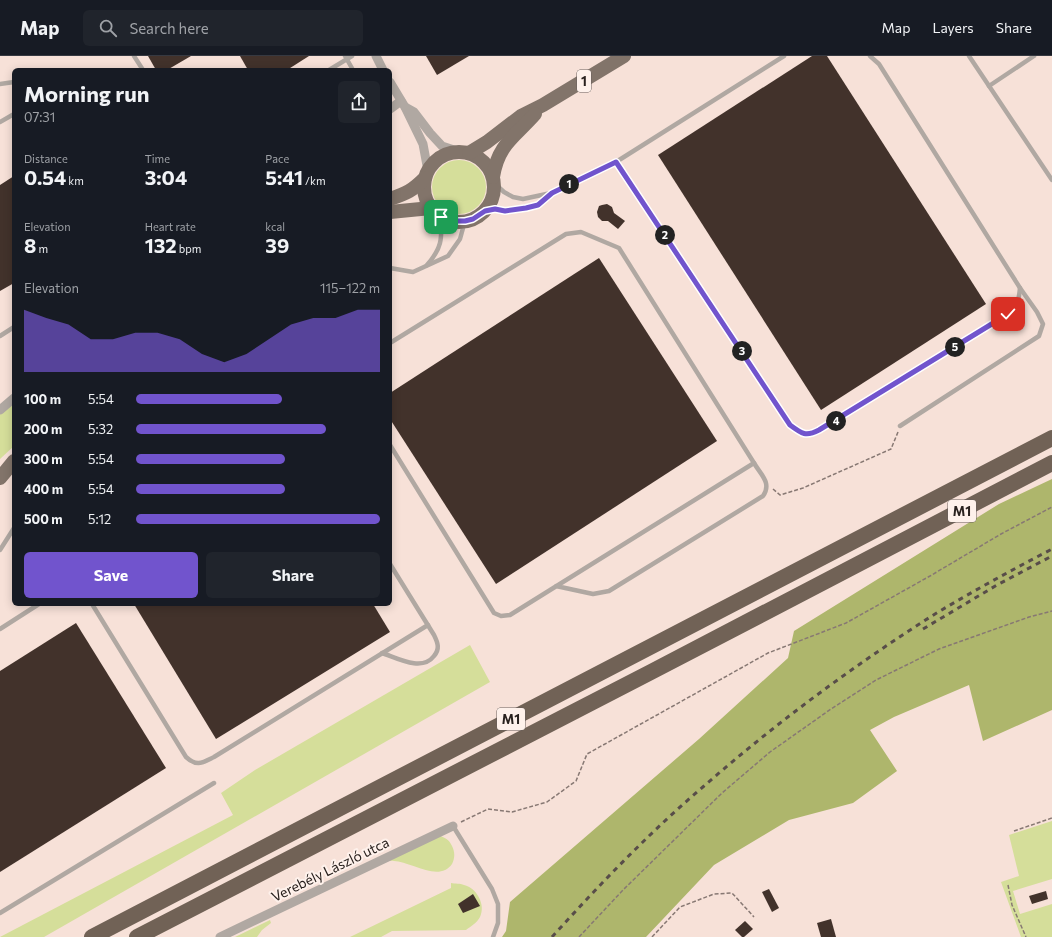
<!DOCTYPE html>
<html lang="en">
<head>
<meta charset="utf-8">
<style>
	:root { --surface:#171b24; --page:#20242c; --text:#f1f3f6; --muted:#9ea1a6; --line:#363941; --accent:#7154cd }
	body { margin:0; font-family:Commissioner,sans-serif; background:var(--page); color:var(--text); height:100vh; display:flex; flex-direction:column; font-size:15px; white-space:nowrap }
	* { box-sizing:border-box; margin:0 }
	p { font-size:13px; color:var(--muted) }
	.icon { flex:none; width:22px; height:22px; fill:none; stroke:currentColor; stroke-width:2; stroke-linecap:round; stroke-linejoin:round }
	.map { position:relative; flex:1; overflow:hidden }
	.panel { position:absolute; left:12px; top:12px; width:380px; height:538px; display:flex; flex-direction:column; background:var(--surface); border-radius:6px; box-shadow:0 2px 10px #0003 }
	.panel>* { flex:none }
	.pin { position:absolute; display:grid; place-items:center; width:34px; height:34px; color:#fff; margin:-17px; border-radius:8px; box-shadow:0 2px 6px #0006 }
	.km { position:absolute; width:20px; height:20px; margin:-10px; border-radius:50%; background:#222; color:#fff; font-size:11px; line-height:20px; text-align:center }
	.round { display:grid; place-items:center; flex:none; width:42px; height:42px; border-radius:6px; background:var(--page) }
	.headline { display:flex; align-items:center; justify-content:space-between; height:68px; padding:0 12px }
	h1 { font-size:22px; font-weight:700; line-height:30px }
	.stats { display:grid; grid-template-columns:repeat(3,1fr); gap:6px; height:68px; padding:4px 12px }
	.stats div { display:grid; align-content:center }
	.stats b { font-size:20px; font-weight:700 }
	.stats small { font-size:11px; font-weight:400 }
	.stats p { font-size:11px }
	.chart { height:112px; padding:8px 12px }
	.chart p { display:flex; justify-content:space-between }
	.chart svg { width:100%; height:72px; margin-top:4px; fill:var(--accent); opacity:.7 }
	.primary-button { display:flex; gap:8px; margin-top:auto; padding:8px 12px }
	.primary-button a { flex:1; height:46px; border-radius:6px; background:var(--accent); color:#fff; font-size:16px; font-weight:700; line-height:46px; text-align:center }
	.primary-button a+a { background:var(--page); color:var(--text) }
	ul { padding:0 12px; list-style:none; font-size:13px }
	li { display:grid; grid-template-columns:64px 48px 1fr; align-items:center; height:30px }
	li i { height:10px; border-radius:5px; background:var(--accent) }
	header { display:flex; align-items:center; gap:24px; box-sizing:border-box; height:56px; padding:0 20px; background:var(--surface); border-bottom:1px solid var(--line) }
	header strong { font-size:19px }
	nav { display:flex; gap:22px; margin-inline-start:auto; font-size:14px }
	.search { width:280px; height:36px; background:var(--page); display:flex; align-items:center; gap:10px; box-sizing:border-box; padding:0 14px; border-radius:6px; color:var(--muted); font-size:15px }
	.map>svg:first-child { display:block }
	.green { fill:#d5de9a }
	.forest { fill:#aeb66c }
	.building { fill:#42322b }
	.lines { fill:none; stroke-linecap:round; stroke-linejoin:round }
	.path { stroke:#877873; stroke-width:1.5; stroke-dasharray:4 2; stroke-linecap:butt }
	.service { stroke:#b0a8a2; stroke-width:4.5 }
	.minor { stroke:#b0a8a2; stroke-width:9 }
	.primary { stroke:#82746a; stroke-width:14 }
	.motorway { stroke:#716256; stroke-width:16 }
	.rail { stroke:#584d49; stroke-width:3; stroke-dasharray:5 5; stroke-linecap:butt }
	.route-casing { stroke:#fff; stroke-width:8 }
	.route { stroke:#7154cd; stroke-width:5 }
	.labels { text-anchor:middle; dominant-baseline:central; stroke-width:4; stroke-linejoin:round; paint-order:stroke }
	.shield { fill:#fef1eb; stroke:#695f5c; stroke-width:1 }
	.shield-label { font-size:13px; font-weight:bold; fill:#29211e }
	.street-label { font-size:14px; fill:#29211e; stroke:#fef1eb }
</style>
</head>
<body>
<header>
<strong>Map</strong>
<div class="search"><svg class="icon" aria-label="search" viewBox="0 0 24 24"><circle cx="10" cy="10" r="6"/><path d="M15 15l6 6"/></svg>Search here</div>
<nav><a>Map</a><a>Layers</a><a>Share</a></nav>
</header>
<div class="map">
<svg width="1052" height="881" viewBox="0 0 1052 881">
	<rect width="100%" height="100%" fill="#f7e1d8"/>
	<g class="green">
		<circle cx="459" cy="131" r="27"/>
		<path d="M14,340v50l-14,13v-53z"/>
		<path d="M470,589l20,37 -446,255h-44l233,-122 -12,-22 34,-23z"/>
		<path d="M1052,765v58l-39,12 7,23 32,-10v33h-31l-20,-55 18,-6 -10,-41z"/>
		<path d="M438,779c7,3 11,4 14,11 3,6 3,12 0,18 -13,19 -42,-3 -58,-3 -4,-1 -9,1 -13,1z"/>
		<path d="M451,827c4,1 9,0 13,2 13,3 22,20 16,32 -3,6 -9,9 -14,13l-74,1 -11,6h-31l101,-49z"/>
		<path d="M270,864l1,3 -9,7 -5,7h-22z"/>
	</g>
	<path class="forest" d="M1052,423v231l-69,31 -14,-56 -75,32 -24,13 27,41 -44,32 -64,17 -75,45 -68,72h-144l4,-6 4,-29 189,-163 89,-81 6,-27 205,-127z"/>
	<g class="building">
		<path d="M148,0h43l-24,14h-11z"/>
		<path d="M240,0h69l-22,14h-39z"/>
		<path d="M426,0h43l-32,19z"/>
		<path d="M812,0h15l159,248 -165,106 -163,-255z"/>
		<path d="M14,120v107l-14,8v-106z"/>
		<path d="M607,148l5,3 2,6 11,8 -7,8 -10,-8h-6l-4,-4 -1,-5 2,-6 3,-1z"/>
		<path d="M599,202l118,183 -221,143 -106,-165v-26z"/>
		<path d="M134,548h239l17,28 -174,107z"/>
		<path d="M76,567l90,145 -166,104v-201z"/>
		<path d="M769,833l10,19 -7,4 -10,-20z"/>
		<path d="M1046,835l2,8 -16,5 -3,-8z"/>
		<path d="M473,838l7,12 -17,7 -5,-9z"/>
		<path d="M831,863l5,18h-15l-4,-14z"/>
		<path d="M745,865l8,8 -9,8h-2l-7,-7z"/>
	</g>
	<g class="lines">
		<g class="path">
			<path d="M773,433l7,6 23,-7 88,-39 7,-17"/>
			<path d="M461,766l27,-13 24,3 35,-10 29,-21 11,-27 181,-101 78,-30 84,-47 71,-42 51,-27"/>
			<path d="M1014,775l38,-13"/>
			<path d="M1008,829l4,20 14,32"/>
			<path d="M579,881l44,-47 99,-97 48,-41 61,-43 45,-29 63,-31 90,-32 23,-6"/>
			<path d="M652,881l28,-30 34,-13 18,-1 22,24"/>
		</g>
		<g class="service">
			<path d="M134,0l9,14"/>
			<path d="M345,0l8,14"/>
			<path d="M969,0l83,124"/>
			<path d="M329,14l23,-14"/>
			<path d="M0,28l14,-2"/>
			<path d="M989,30l45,-30"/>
			<path d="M0,66l14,-8"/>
			<path d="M616,106l174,263 11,8 10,1 8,-4 189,-115c9,-8 11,-15 12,-27l-141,-224 -9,-8"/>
			<path d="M494,127l10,9 9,5 10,2 28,-6 65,-31 168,-106"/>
			<path d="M485,155c8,-2 14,0 22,-1 20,0 30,-2 44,-17"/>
			<path d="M427,209c15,-17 15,-26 14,-48"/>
			<path d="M390,212l23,4 35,-16 12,-17 5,-18"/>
			<path d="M0,280l14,-9"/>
			<path d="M390,287l176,-109 15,-2 38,16 135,215"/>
			<path d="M900,370l139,-90 4,-12 -6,-12 -17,-24"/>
			<path d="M390,389l104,168 7,3 9,-1 244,-152c7,12 18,20 9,33l-154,95 -16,3 -37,-8"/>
			<path d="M0,494l14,-22"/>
			<path d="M92,548l94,153c11,10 16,6 28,0l214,-132"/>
			<path d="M0,573l39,-25"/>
			<path d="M382,597c15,5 40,19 52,3 6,-7 4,-13 0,-21l-44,-71"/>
			<path d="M453,770l39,63 6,15v19l-5,14"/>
			<path d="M0,857l214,-130"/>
		</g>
		<g class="minor">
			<path d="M376,0l7,14"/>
			<path d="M390,26l15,25 18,37 5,27"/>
			<path d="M405,51l9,5 16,21 12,13 15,5"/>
			<path d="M390,53l11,-8"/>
			<path d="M0,354l14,-12"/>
			<path d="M220,881l233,-111"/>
		</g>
		<g class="primary">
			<circle cx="459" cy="131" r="35"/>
			<path d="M469,97l18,-11 34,-26 22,-11 81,-49"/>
			<path d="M493,121c5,-33 22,-40 42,-63"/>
			<path d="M390,143c17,-6 22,-8 35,-21"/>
			<path d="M390,156l41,-4"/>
			<path d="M0,422l14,-17"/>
		</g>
		<g class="motorway">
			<path d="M92,881l960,-499"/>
			<path d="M137,881l514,-265 401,-209"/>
		</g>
		<g class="rail">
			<path d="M923,573l74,-44 55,-29"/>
			<path d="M552,881c48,-53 98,-105 152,-151 72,-63 149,-120 231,-172 38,-23 77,-44 117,-65"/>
		</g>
	</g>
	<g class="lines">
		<g class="route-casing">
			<path id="route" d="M441,161l11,4h13l8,-2 12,-8 10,-2 10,2 21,-3 12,-3 14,-12 64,-31 174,263c12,9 16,12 29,5l189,-116"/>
		</g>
		<use href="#route" class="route"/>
	</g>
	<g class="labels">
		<g class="shield">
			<rect x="577" y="14" width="14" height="22" rx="3"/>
			<rect x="948" y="444" width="28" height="22" rx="3"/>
			<rect x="497" y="652" width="28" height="22" rx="3"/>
		</g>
		<g class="shield-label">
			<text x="584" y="25">1</text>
			<text x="962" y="455">M1</text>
			<text x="511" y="663">M1</text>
		</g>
		<g class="street-label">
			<text transform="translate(330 813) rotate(-26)">Verebély László utca</text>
		</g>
	</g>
</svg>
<div class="pin" style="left:441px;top:161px;background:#1e9e55"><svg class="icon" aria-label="arrive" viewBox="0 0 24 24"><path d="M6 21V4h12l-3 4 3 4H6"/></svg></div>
<div class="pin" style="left:1008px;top:258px;background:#d93025"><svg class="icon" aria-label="check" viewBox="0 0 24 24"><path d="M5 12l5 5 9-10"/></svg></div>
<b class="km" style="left:569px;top:128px">1</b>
<b class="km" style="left:665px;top:179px">2</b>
<b class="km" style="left:742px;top:295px">3</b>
<b class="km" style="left:836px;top:365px">4</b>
<b class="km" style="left:955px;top:291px">5</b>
<section class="panel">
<div class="headline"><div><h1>Morning run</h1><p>07:31</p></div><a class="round"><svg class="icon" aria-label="share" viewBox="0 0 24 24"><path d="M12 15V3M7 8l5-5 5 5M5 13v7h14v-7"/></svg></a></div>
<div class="stats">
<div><p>Distance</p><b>0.54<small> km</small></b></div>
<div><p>Time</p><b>3:04</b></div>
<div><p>Pace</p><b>5:41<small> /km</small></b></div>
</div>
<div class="stats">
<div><p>Elevation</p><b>8<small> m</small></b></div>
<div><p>Heart rate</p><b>132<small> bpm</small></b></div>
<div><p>kcal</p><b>39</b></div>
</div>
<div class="chart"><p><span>Elevation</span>115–122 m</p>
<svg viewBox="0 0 160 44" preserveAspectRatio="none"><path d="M0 44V6L10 11L20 15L30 24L40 24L50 20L60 20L70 24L80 33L90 38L100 33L110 24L120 15L130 11L140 11L150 6L160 6V44z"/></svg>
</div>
<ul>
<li><b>100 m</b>5:54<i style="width:60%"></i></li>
<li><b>200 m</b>5:32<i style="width:78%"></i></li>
<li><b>300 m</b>5:54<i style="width:61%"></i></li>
<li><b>400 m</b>5:54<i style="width:61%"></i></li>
<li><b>500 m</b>5:12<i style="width:100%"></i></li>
</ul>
<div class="primary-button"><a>Save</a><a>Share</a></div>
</section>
</div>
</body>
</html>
